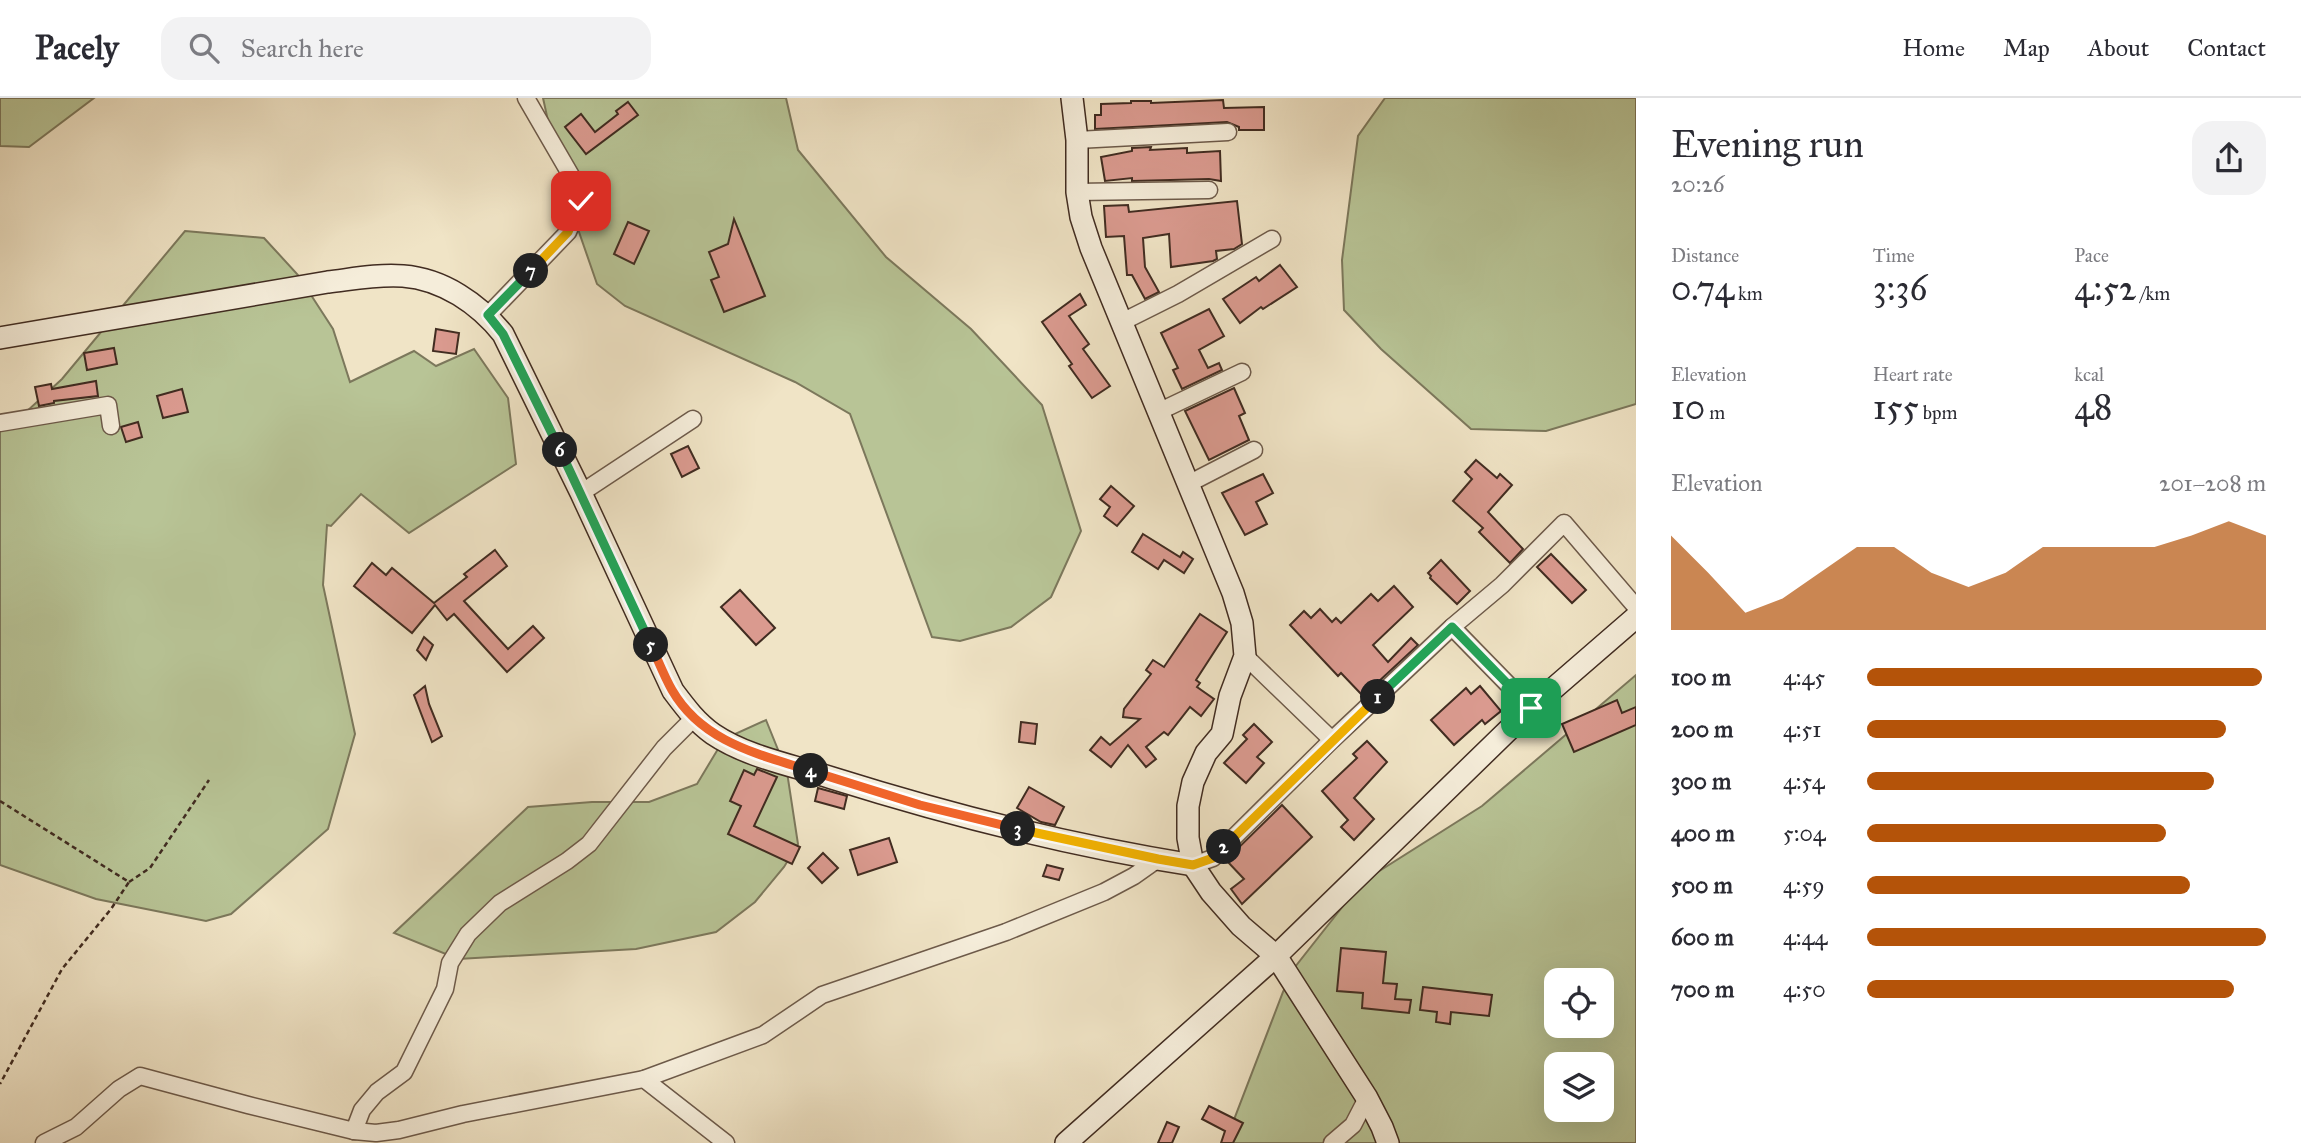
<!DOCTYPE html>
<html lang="en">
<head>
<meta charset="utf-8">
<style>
	:root { --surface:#fff; --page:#f2f2f3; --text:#2b2b33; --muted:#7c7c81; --line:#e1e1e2; --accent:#b45309 }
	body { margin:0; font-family:"IM FELL Great Primer",serif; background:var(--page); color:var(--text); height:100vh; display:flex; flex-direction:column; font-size:26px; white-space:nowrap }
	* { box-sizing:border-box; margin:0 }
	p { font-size:23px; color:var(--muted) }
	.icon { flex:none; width:38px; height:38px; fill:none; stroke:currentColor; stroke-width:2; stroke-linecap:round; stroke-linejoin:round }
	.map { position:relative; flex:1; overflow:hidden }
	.details { display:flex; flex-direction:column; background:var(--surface); width:665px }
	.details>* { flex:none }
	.controls { position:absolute; left:1544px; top:870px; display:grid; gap:14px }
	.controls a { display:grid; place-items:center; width:70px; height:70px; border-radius:14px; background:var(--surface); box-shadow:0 7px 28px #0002; font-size:35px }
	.pin { position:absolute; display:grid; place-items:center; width:60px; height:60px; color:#fff; margin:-30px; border-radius:14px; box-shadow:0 4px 10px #0006 }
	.km { position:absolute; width:35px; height:35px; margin:-18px; border-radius:50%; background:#222; color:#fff; font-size:19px; line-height:35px; text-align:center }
	.round { display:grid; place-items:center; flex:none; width:74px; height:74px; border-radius:21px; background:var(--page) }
	.summary { display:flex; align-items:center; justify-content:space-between; height:119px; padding:0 35px }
	h1 { font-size:38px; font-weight:600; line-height:52px }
	.stats { display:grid; grid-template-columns:repeat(3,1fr); gap:10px; height:119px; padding:7px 35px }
	.stats div { display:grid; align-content:center }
	.stats b { font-size:35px; font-weight:600 }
	.stats small { font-size:19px; font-weight:400 }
	.stats p { font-size:19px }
	.chart { height:196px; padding:14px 35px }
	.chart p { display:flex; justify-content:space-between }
	.chart svg { width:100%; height:126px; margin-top:7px; fill:var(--accent); opacity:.7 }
	ul { padding:0 35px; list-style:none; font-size:23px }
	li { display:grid; grid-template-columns:112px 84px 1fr; align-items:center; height:52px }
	li i { height:18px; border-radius:9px; background:var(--accent) }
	header { display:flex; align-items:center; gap:42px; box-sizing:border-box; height:98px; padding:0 35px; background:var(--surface); border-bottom:2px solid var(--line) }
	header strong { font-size:33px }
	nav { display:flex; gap:38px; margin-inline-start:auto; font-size:24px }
	.search { width:490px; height:63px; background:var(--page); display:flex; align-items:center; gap:18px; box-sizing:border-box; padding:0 24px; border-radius:21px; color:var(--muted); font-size:26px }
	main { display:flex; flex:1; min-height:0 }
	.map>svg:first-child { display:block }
	.green { fill:#b8c496; stroke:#7c785c; stroke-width:2; fill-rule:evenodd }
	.building { fill:#da9a8f; stroke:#412c21; stroke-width:2 }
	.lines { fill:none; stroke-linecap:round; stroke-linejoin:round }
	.street-casing { stroke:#6d5a4a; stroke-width:19 }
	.secondary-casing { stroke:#412c21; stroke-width:24 }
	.path { stroke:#412c21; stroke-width:2.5; stroke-dasharray:5 3.5; stroke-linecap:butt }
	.street { stroke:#f5edda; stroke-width:16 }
	.secondary { stroke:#f5edda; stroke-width:21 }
	.split-1-casing { stroke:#fff; stroke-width:14 }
	.split-2-casing { stroke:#fff; stroke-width:14 }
	.split-3-casing { stroke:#fff; stroke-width:14 }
	.split-4-casing { stroke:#fff; stroke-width:14 }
	.split-5-casing { stroke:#fff; stroke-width:14 }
	.split-6-casing { stroke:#fff; stroke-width:14 }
	.split-7-casing { stroke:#fff; stroke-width:14 }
	.split-8-casing { stroke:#fff; stroke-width:14 }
	.split-1 { stroke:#22a559; stroke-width:9 }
	.split-2 { stroke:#f5b400; stroke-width:9 }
	.split-3 { stroke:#f5b400; stroke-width:9 }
	.split-4 { stroke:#f0652b; stroke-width:9 }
	.split-5 { stroke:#f0652b; stroke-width:9 }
	.split-6 { stroke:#22a559; stroke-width:9 }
	.split-7 { stroke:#22a559; stroke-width:9 }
	.split-8 { stroke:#f5b400; stroke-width:9 }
</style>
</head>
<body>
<header>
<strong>Pacely</strong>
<div class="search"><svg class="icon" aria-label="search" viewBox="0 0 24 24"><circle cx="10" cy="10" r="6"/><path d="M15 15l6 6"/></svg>Search here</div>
<nav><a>Home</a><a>Map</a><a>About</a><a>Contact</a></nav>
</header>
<main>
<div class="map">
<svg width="1636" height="1045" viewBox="0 0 1636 1045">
	<rect width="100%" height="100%" fill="#f0e4c6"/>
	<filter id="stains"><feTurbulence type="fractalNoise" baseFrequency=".00286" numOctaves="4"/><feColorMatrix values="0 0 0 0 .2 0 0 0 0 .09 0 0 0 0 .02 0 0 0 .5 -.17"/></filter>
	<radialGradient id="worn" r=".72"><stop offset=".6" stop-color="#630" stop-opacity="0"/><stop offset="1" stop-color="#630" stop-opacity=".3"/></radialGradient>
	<g class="green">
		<path d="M0,0h94l-65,49 -29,-1z"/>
		<path d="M543,0h243l12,52 88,107 85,72 71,76 39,126 -30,66 -40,30 -51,14 -28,-4 -82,-223 -55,-32 -170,-76 -28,-22 -36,-104z"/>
		<path d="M1385,0h251v306l-90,27 -75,-2 -90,-80 -37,-39 -2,-50 16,-124z"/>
		<path d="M185,133l79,7 34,37 35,54 17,53 64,-31 22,15 38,-17 34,49 8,66 -107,69 -48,-39 -30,32 -4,-1 -4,60 32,149 -27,95 -97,85 -25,7 -110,-22 -96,-34v-443l25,-9 37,-34z"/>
		<path d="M1636,577v468h-411l58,-151 12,-25 67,-85 120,-76zM1556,882h45v46h-45zM1556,966h45v46h-45z"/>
		<path d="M766,622l21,52 11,72 -14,23 -29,35 -39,30 -80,17 -178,10 -64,-26 134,-126 64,-5h57l48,-18 27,-45z"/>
	</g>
	<g class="building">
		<path d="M1223,2l1,8 40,-1v23h-25v-3l-12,-5 -132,7v-14h6v-11l30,-1v-2h20v2z"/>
		<path d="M628,4l10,13 -52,39 -21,-27 16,-13 14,18 23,-18 -2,-3z"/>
		<path d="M1151,49l-1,3 37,-2v5l33,-2 1,30 -12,-2 -77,2v-3l-27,3 -4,-24 31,-6v-3z"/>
		<path d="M1237,103l5,43 -8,5 -18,2 1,8 -4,2 -42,6 -2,-33 -26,4 2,29 14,25 -14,7 -13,-24h-5l-3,-39 -18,1 -2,-31 24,-1 1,7z"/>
		<path d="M734,121l31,77 -41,16 -13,-32 8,-3 -10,-25 19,-8z"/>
		<path d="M628,124l21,9 -15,33 -20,-10z"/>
		<path d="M1280,167l17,22 -34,22 -2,-2 -21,16 -17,-24 33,-22 3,4z"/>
		<path d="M1080,196l6,11 -17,11 20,28 -6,5 27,37 -18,12 -23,-32 3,-2 -30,-42z"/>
		<path d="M1209,211l15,27 -25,14 9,18 11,-5 3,7 -40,19 -9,-19 5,-2 -17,-35z"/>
		<path d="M436,231l23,4 -3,21 -23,-3z"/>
		<path d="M114,250l3,16 -30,6 -3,-17z"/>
		<path d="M96,283l2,15 -44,5v2l-15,3 -4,-19 16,-3 1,5z"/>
		<path d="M1234,290l11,25 -6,3 10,24 -40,20 -24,-49z"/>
		<path d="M182,291l6,23 -25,6 -6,-22z"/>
		<path d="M138,324l4,15 -16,5 -5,-15z"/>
		<path d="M688,348l11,22 -17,9 -11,-23z"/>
		<path d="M1476,362l21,18 3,-4 12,11 -24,27 35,37 -13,14 -31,-31 4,-4 -30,-27 19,-22 -7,-7z"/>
		<path d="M1263,376l10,19 -17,9 11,22 -22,11 -23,-42z"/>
		<path d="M1111,388l23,20 -17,20 -13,-10 6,-9 -10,-8z"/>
		<path d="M1143,436l37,23 3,-5 10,7 -9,14 -20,-13 -6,9 -26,-17z"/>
		<path d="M495,452l12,16 -43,35 44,48 25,-23 11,12 -37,34 -53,-58 -7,6 -12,-15 -23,28 -58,-47 18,-23 14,12 6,-7 42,35 33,-26 -3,-3z"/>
		<path d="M1551,456l35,36 -14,13 -35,-36z"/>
		<path d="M1441,462l29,31 -13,13 -27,-26 1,-2 -3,-3z"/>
		<path d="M1394,488l19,21 -40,38 15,17 23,-24 7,7 -55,51 -22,-23 -3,3 -48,-51 14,-14 7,7 9,-9 12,13 4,-4 5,5 30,-29 7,7z"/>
		<path d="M740,492l35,38 -19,17 -35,-38z"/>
		<path d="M1200,516l27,18 -31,48 4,3 -3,4 17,12 -13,17 -11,-9 -22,28 -4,-3 -18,15 10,12 -10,8 -18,-22 -17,22 -21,-17 11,-13 9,8 30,-26 -17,-2 1,-8 27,-35 -5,-4 7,-10 11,7z"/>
		<path d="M424,539l9,8 -7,15 -9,-10z"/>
		<path d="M425,588l4,18 13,32 -10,6 -18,-47z"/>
		<path d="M1480,588l21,25 -16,13 -3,-4 -28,25 -23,-25 35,-32 5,6z"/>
		<path d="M1617,602l5,13 14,-6v18l-62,27 -12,-28z"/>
		<path d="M1021,624l16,2 -2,20 -16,-2z"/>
		<path d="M1254,626l18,18 -15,15 7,6 -18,20 -22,-20 23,-24 -4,-4z"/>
		<path d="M1367,643l20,21 -33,36 20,21 -20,21 -13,-13 7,-7 -26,-29 35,-33 -4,-4z"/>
		<path d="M757,671l20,8 -23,49 46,21 -8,17 -64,-30 13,-28 -11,-5 14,-31 10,5z"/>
		<path d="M1029,689l35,20 -9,18 -14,-3 -24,-14z"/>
		<path d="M818,690l29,8 -3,13 -29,-8z"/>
		<path d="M1282,707l30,32 -70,67 -11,-15 13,-10 -18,-19z"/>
		<path d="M889,740l8,24 -39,13 -8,-25z"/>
		<path d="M823,755l15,15 -16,15 -14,-15z"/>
		<path d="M1047,767l16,4 -4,11 -16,-4z"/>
		<path d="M1341,850l45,4 -3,31 14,1 -2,15 16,1 -2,13 -47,-5 1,-15 -26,-2z"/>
		<path d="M1423,889l69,8 -3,21 -38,-4 -1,12 -14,-2 1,-10 -17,-2z"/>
		<path d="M1209,1008l34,17 -10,20h-12l4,-12 -23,-12z"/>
		<path d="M1167,1024l12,5 -7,16h-14z"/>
	</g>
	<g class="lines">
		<g class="street-casing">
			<g id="street">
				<path d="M1077,42l151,-8"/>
				<path d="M1077,94l132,-2"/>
				<path d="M488,217l80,-83 13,-31 -8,-22 -47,-81"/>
				<path d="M1122,224l56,-28 94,-55"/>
				<path d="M1158,314l84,-40"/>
				<path d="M0,325l108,-18 3,21"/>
				<path d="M1188,386l66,-34"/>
				<path d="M581,395l112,-74"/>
				<path d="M1452,529l79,81"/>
				<path d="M1245,558l87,84"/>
				<path d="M1193,767l20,-7 119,-118 120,-113 50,-42 62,-62 72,84"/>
				<path d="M644,981l82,64"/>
				<path d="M354,1033l8,-21 15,-18 27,-20 41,-83 5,-26 18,-29 32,-31 67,-42 22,-17 75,-96 30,-30"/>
				<path d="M44,1045l32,-16 43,-38 21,-13 108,29 106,26 22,2 23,-3 64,-16 181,-35 119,-44 59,-40 184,-63 98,-40 30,-16 24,-17"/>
				<path d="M1332,1045l21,-18 14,-27"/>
			</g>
		</g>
		<g class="secondary-casing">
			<g id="secondary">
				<path d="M1072,0l5,42v52l4,25 10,31 142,345 9,30 3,33 -15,40 -8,38 -16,19 -13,29 -5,24v32l5,27 18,27 30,34 35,30 91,142 15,29 6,16"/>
				<path d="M0,240l328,-56c25,-3 50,-8 75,-6 40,3 76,28 100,58l78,159 92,198c12,16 23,31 40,43 34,23 79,31 119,44 118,37 239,68 361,87"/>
				<path d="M1066,1045l210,-187 255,-248 105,-91"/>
			</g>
		</g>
		<g class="path">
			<path d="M0,703l129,81 -18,27 -49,60 -62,115"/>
			<path d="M129,784l21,-14 59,-88"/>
		</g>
		<use href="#street" class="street"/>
		<use href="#secondary" class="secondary"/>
	</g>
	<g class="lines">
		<g class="split-1-casing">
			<path id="split-1" d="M1378,599l74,-70 79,81"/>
		</g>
		<g class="split-2-casing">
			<path id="split-2" d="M1224,749l154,-150"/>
		</g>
		<g class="split-3-casing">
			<path id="split-3" d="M1018,731l140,30 35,6 20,-7 11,-11"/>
		</g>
		<g class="split-4-casing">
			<path id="split-4" d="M811,673l109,34 98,24"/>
		</g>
		<g class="split-5-casing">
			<path id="split-5" d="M651,547c7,15 13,31 21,45 30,52 86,64 139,81"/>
		</g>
		<g class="split-6-casing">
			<path id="split-6" d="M560,352l91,195"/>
		</g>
		<g class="split-7-casing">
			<path id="split-7" d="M531,173l-43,44 15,19 57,116"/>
		</g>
		<g class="split-8-casing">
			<path id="split-8" d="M531,173l37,-39 13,-31"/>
		</g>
		<use href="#split-1" class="split-1"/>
		<use href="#split-2" class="split-2"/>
		<use href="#split-3" class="split-3"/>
		<use href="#split-4" class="split-4"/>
		<use href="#split-5" class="split-5"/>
		<use href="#split-6" class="split-6"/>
		<use href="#split-7" class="split-7"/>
		<use href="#split-8" class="split-8"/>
	</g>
	<rect width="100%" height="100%" filter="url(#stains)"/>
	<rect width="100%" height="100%" fill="url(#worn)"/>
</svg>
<div class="controls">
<a><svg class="icon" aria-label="locate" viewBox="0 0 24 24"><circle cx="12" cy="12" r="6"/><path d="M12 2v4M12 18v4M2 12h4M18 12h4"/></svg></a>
<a><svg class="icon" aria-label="layers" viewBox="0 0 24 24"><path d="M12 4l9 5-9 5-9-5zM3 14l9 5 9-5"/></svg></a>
</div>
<div class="pin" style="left:1531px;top:610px;background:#1e9e55"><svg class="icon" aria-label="arrive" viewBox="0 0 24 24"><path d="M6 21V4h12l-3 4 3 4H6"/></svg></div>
<div class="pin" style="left:581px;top:103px;background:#d93025"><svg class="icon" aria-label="check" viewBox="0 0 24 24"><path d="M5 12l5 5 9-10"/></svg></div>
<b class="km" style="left:1378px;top:599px">1</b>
<b class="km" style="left:1224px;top:749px">2</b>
<b class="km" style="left:1018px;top:731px">3</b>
<b class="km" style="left:811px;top:673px">4</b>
<b class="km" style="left:651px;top:547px">5</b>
<b class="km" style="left:560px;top:352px">6</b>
<b class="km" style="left:531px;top:173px">7</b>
</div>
<section class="details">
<div class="summary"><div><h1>Evening run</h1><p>20:26</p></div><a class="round"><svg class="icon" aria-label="share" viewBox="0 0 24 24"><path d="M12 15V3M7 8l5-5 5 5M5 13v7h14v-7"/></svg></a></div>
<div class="stats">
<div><p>Distance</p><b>0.74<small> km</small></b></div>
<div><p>Time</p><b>3:36</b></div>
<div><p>Pace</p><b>4:52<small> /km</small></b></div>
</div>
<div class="stats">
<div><p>Elevation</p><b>10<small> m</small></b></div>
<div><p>Heart rate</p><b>155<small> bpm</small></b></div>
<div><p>kcal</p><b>48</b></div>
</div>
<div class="chart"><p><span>Elevation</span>201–208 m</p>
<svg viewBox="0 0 160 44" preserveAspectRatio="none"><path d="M0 44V11L10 24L20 38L30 33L40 24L50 15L60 15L70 24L80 29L90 24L100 15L110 15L120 15L130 15L140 11L150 6L160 11V44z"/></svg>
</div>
<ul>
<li><b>100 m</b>4:45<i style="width:99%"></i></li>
<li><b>200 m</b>4:51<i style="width:90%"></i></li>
<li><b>300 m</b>4:54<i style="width:87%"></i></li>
<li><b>400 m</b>5:04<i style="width:75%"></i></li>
<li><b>500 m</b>4:59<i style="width:81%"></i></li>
<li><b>600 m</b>4:44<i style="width:100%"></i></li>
<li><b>700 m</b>4:50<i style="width:92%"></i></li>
</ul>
</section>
</main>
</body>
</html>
